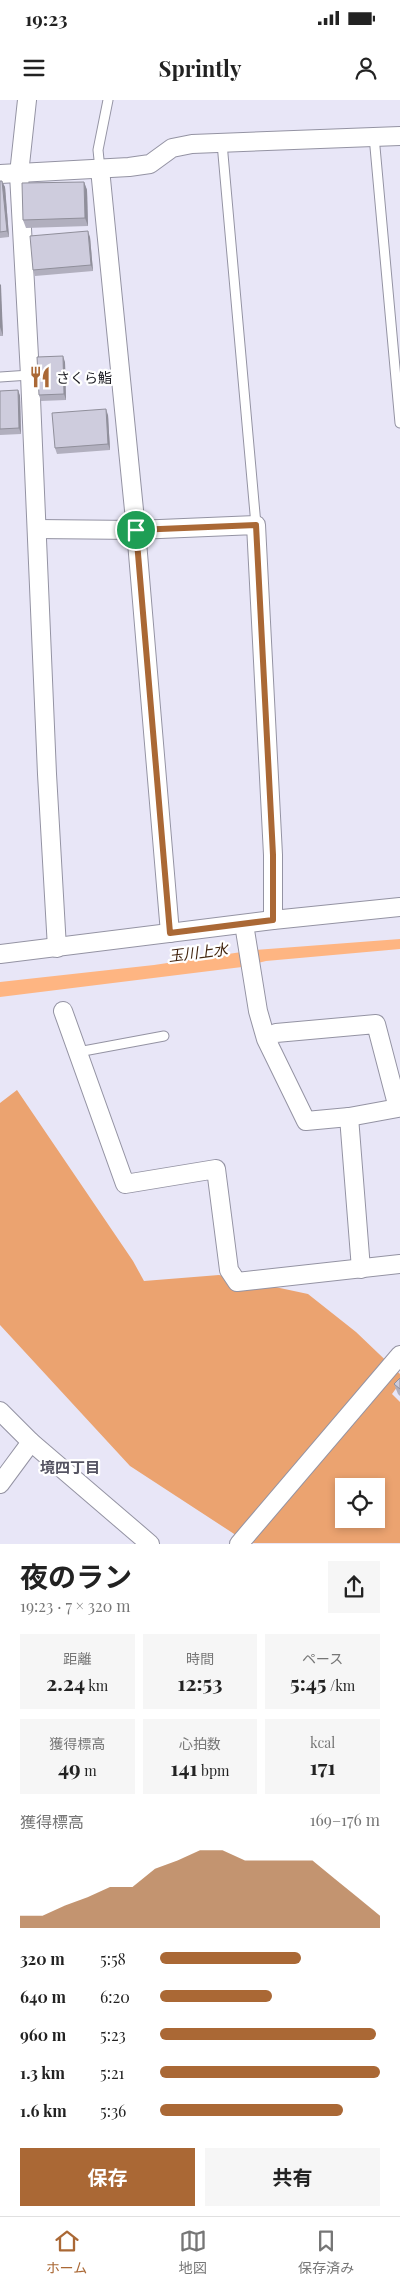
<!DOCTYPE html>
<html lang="ja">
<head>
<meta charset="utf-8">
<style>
	:root { --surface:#fff; --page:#f6f6f6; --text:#222; --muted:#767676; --line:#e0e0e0; --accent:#aa6835 }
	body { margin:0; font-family:"Playfair Display","Noto Sans JP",serif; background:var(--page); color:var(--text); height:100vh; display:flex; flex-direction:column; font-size:19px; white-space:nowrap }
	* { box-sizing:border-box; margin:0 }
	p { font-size:16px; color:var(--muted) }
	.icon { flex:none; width:28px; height:28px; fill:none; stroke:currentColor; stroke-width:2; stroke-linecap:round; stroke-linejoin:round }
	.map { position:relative; height:1444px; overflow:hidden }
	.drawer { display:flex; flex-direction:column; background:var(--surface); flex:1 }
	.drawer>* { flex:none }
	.tools { position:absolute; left:335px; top:1378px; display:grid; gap:10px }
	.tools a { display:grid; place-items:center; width:50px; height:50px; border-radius:0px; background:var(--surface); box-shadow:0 2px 8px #0003; font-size:25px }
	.pin { position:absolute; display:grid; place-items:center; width:42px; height:42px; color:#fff; margin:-21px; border:2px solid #fff; border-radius:50%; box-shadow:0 1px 5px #0007 }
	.round { display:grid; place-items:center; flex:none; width:52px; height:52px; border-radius:0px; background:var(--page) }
	.summary { display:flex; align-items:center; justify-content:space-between; height:85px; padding:0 20px }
	h1 { font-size:28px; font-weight:700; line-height:38px }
	.stats { display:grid; grid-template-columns:repeat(3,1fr); gap:8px; height:85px; padding:5px 20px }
	.stats div { display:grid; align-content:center; border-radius:0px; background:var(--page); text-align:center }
	.stats b { font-size:21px; font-weight:700 }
	.stats small { font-size:14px; font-weight:400 }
	.stats p { font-size:14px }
	.chart { height:140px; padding:10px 20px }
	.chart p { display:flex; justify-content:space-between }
	.chart svg { width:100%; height:90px; margin-top:5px; fill:var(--accent); opacity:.7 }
	.primary-button { display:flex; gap:10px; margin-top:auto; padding:10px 20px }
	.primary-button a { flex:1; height:58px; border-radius:0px; background:var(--accent); color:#fff; font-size:20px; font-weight:700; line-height:58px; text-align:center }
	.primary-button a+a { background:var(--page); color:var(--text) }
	ul { padding:0 20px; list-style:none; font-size:16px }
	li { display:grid; grid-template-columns:80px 60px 1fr; align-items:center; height:38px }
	li i { height:12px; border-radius:6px; background:var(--accent) }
	.status { display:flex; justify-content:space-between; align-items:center; height:35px; padding:0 25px; background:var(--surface); direction:ltr }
	.status svg { height:14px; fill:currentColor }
	header { display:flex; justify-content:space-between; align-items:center; height:65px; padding:0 20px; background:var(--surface); font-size:22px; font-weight:700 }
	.tab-bar { display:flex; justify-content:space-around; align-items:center; height:70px; border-top:1px solid var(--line); background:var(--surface); font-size:14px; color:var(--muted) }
	.tab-bar a { display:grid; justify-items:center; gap:2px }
	.tab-bar .selected { color:var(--accent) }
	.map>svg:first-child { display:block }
	.forest { fill:#eba370; fill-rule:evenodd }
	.water { fill:#feb582 }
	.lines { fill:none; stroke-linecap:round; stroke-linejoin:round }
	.service-casing { stroke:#9493a3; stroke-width:11 }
	.minor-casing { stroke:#9493a3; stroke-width:20 }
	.service { stroke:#fff; stroke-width:9 }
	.minor { stroke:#fff; stroke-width:18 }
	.wall { fill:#b1afbe }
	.shaded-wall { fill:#908f9b }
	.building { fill:#ceccdd; stroke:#908f9b }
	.route-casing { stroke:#fff; stroke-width:10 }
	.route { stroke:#aa6835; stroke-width:6 }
	.labels { text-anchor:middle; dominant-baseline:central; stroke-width:4.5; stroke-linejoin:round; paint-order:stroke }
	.poi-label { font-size:14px; fill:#202026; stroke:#fff; text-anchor:start }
	.water-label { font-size:15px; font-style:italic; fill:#432610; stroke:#fff }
	.neighbourhood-label { font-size:15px; font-weight:bold; fill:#565563; stroke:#fff }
</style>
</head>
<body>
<div class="status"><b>19:23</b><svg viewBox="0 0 49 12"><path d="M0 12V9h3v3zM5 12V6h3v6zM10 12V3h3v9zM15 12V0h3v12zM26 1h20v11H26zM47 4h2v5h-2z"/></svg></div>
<header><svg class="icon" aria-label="menu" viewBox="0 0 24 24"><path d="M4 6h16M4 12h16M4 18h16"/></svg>Sprintly<svg class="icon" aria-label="person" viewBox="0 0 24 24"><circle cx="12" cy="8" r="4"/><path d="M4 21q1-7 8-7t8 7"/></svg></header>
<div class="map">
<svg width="400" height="1444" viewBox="0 0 400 1444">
	<rect width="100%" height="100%" fill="#e8e6f7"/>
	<path class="forest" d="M17,990l116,171 11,20 75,-6 89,19 48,38 44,42v9l-8,11 8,8v141h-152l-118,-77 -130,-141v-222zM344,1386h32v33h-32z"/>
	<path class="water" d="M400,839v10l-134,12 -24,6 -242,30v-15l154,-17 101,-15z"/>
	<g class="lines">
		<g class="service-casing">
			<g id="service">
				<path d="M374,36l26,287"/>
				<path d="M222,43l34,382"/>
				<path d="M100,69l-2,-19 10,-50"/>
				<path d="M0,277l30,-2"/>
				<path d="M78,952l86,-16"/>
			</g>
		</g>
		<g class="minor-casing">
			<g id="minor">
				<path d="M27,0l-8,74 11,201 17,399 10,174"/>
				<path d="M100,69l36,361 34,403"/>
				<path d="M0,74l129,-7 21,-3 22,-16 20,-4 208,-8"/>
				<path d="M37,429l99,1 120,-5 17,330v65"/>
				<path d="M244,824l14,87 8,28 40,82 43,-4 49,-9 -22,-84 -100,9 -10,6"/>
				<path d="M0,854l273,-34 127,-13"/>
				<path d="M63,911l62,173 91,-15 13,101 8,12 163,-18"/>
				<path d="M349,1017l12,152"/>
				<path d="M0,1311l31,31 119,102"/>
				<path d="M0,1384l31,-42"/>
				<path d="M239,1444l161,-189"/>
			</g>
		</g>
		<use href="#service" class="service"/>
		<use href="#minor" class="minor"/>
	</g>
	<g class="wall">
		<path d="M0,81l5,6 4,50 -9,1z"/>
		<path d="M84,82l3,8 1,36 -62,2 -3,-8z"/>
		<path d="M90,137l3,34 -58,5 -2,-6z"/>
		<path d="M0,184l3,52h-3z"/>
		<path d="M65,262l1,38 -25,1 -2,-6z"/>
		<path d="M18,290l2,6 1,38 -21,1v-44z"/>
		<path d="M108,315l2,35 -53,4 -2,-6z"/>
		<path d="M400,1278v18l-2,-2 -4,-10z"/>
	</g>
	<g class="shaded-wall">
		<path d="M2,81l3,6 4,50 -2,-6z"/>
		<path d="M84,82l3,8 1,36 -3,-8z"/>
		<path d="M88,131l2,6 3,34 -2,-6z"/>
		<path d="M0,184l1,1 2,51 -3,-9z"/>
		<path d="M63,256l2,6 1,38 -2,-6z"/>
		<path d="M18,290l2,6 1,38 -2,-6z"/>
		<path d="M106,309l2,6 2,35 -2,-6z"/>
	</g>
	<g class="building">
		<path d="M0,81h2l5,50 -7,1z"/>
		<path d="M84,82l1,36 -62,2 -1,-37z"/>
		<path d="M88,131l3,34 -58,5 -3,-34z"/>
		<path d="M63,256l1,38 -25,1 -2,-38z"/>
		<path d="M18,290l1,38 -19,1v-38z"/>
		<path d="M106,309l2,35 -53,4 -3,-35z"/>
		<path d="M400,1278v11l-6,-5z"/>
	</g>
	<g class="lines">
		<g class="route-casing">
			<path id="route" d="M256,425l17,330v65l-103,13 -34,-403z"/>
		</g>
		<use href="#route" class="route"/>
	</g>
	<defs>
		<g id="restaurant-bare" transform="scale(1.725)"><path d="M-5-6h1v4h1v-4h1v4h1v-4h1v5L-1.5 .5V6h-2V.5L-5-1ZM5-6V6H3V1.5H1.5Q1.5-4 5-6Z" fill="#aa6835" stroke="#fff" stroke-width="2.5" paint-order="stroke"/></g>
	</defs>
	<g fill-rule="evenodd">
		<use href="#restaurant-bare" x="40" y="277"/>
	</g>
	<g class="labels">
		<g class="poi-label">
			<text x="56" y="277">さくら鮨</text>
		</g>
		<g class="water-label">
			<text transform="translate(198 852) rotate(-7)">玉川上水</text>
		</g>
		<g class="neighbourhood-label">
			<text x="70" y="1367">境四丁目</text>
		</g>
	</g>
</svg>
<div class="tools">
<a><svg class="icon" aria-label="locate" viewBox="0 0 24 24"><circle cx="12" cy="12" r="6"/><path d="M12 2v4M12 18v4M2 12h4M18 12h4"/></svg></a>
</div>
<div class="pin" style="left:136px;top:430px;background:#1e9e55"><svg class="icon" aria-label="arrive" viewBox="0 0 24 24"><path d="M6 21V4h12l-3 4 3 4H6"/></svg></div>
</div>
<section class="drawer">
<div class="summary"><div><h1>夜のラン</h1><p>19:23 · 7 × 320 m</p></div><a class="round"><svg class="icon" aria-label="share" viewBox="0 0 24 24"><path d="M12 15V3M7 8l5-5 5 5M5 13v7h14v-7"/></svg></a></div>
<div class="stats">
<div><p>距離</p><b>2.24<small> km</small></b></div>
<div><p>時間</p><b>12:53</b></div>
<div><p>ペース</p><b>5:45<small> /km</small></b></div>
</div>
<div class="stats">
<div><p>獲得標高</p><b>49<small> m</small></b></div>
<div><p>心拍数</p><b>141<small> bpm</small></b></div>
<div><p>kcal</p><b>171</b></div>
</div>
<div class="chart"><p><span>獲得標高</span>169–176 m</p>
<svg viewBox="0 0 160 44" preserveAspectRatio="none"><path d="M0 44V38L10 38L20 33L30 29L40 24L50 24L60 15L70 11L80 6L90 6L100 11L110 11L120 11L130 11L140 20L150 29L160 38V44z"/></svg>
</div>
<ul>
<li><b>320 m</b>5:58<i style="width:64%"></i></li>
<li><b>640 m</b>6:20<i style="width:51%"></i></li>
<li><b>960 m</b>5:23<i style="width:98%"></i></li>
<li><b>1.3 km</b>5:21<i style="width:100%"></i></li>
<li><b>1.6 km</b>5:36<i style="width:83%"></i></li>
</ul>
<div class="primary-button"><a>保存</a><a>共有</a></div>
</section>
<nav class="tab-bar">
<a class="selected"><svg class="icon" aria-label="home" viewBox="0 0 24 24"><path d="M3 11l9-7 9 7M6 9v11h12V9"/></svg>ホーム</a>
<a><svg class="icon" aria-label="map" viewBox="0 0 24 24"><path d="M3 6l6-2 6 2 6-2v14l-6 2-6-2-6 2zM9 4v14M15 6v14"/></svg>地図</a>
<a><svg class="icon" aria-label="saved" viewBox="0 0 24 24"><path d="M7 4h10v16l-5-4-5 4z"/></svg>保存済み</a>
</nav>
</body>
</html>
